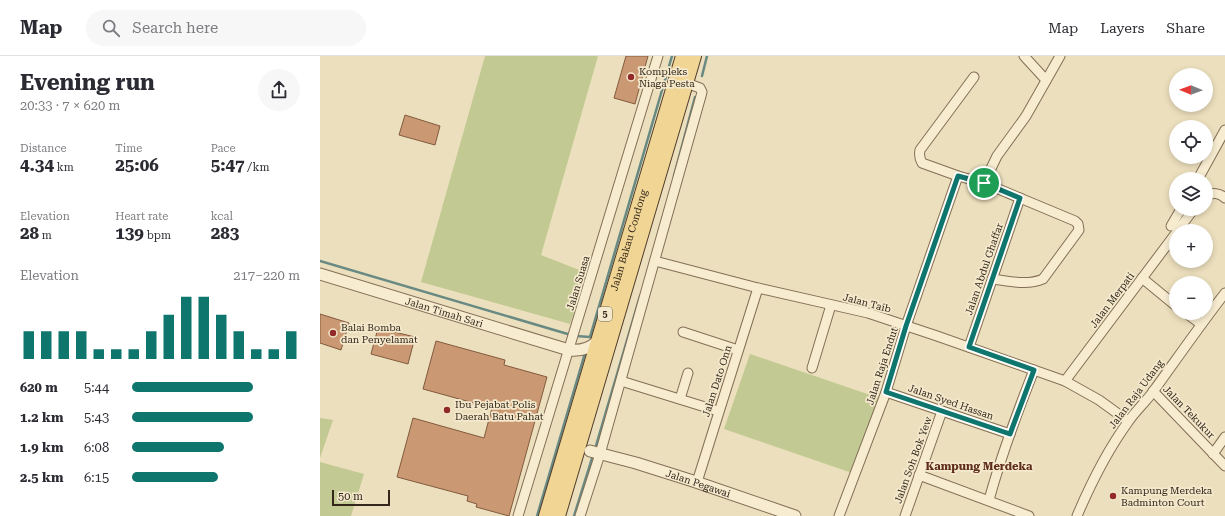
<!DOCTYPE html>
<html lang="en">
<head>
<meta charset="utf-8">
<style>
	:root { --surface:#fff; --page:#f7f7f7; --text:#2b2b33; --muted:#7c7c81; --line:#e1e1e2; --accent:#0f766e }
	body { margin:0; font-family:"Roboto Serif",serif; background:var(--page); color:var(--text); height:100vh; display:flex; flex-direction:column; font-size:15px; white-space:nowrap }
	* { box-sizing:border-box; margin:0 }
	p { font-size:13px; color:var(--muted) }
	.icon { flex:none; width:22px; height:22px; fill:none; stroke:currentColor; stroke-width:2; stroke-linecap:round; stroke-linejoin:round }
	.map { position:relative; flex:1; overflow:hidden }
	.panel { display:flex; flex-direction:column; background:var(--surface); width:320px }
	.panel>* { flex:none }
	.needle { width:26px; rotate:271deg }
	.buttons { position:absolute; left:849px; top:12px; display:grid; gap:8px }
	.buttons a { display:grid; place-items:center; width:44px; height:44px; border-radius:50%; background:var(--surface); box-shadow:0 2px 6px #0003; font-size:20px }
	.scale { position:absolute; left:12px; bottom:10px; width:58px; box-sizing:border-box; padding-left:4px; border:2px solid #33271b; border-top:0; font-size:11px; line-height:14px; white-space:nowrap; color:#33271b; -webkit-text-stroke:3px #f4e9cc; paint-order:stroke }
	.pin { position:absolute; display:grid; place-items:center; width:34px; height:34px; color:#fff; margin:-17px; border:2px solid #fff; border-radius:50%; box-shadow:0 1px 4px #0007 }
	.round { display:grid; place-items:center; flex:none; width:42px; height:42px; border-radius:21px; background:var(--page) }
	.overview { display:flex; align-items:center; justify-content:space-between; height:68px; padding:0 20px }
	h1 { font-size:22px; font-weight:700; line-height:30px }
	.metrics { display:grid; grid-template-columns:repeat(3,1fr); gap:6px; height:68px; padding:4px 20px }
	.metrics div { display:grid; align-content:center }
	.metrics b { font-size:17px; font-weight:700 }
	.metrics small { font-size:11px; font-weight:400 }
	.metrics p { font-size:11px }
	.chart { height:112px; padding:8px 20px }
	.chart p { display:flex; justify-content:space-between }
	.chart svg { width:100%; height:72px; margin-top:4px; stroke:var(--accent); stroke-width:6 }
	ul { padding:0 20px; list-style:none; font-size:13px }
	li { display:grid; grid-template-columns:64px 48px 1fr; align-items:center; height:30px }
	li i { height:10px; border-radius:5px; background:var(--accent) }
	header { display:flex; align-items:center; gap:24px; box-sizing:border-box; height:56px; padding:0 20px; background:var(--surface); border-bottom:1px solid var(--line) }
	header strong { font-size:19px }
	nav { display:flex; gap:22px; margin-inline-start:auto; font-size:14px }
	.search { width:280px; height:36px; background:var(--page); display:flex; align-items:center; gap:10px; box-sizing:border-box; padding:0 14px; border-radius:22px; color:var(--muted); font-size:15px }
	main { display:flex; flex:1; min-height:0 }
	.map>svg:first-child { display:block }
	.green { fill:#c2c992 }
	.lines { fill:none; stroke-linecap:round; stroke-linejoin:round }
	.stream { stroke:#698a83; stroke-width:2.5 }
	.building { fill:#ca9973; stroke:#825a3d }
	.minor-casing { stroke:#836f57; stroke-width:11 }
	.tertiary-casing { stroke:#836f57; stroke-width:13 }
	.primary-casing { stroke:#513d2b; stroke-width:16 }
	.minor { stroke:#f7ecd0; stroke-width:9 }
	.tertiary { stroke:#f7ecd0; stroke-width:11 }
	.primary { stroke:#f0d594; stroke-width:14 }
	.route-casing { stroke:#fff; stroke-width:8 }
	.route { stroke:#0f766e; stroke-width:5 }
	.poi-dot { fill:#912a28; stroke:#f4e9cc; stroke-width:1.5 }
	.labels { text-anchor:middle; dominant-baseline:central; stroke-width:3.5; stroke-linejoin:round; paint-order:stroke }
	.shield { fill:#f4e9cc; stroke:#6d6150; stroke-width:1 }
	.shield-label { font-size:9px; font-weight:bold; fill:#33271b }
	.poi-label { font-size:10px; fill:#33271b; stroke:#f4e9cc; text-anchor:start }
	.street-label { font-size:10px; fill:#33271b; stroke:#f4e9cc }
	.neighbourhood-label { font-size:11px; font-weight:bold; fill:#5e2b1c; stroke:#f4e9cc }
</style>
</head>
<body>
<header>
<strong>Map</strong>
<div class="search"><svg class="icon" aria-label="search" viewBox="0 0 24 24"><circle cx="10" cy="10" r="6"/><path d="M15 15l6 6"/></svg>Search here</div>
<nav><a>Map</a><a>Layers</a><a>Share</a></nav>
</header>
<main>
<section class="panel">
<div class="overview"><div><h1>Evening run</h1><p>20:33 · 7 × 620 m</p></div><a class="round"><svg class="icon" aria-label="share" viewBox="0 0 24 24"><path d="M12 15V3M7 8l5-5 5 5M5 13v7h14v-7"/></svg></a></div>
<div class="metrics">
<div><p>Distance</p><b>4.34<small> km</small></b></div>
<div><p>Time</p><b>25:06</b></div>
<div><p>Pace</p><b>5:47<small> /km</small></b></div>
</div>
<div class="metrics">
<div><p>Elevation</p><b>28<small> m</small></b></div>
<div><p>Heart rate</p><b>139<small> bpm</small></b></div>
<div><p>kcal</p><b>283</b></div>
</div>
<div class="chart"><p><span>Elevation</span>217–220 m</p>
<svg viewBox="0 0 160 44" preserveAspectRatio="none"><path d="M5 44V27M15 44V27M25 44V27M35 44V27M45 44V38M55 44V38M65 44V38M75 44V27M85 44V17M95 44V6M105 44V6M115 44V17M125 44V27M135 44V38M145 44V38M155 44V27"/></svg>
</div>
<ul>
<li><b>620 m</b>5:44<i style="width:72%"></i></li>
<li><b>1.2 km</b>5:43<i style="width:72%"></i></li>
<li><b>1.9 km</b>6:08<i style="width:55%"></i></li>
<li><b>2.5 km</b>6:15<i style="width:51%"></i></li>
</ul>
</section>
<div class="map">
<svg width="905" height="460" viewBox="0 0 905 460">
	<rect width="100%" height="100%" fill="#ecdfbd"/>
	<g class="green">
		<path d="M165,0h113l-57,199 46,18 -17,51 -149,-42z"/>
		<path d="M430,298l129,44 -27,75 -128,-44z"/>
		<path d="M0,362l13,2 -13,38z"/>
		<path d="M0,406l44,12 -13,42h-31z"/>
	</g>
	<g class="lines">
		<g class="stream">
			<path d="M382,20l5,-20"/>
			<path d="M354,120l21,-79"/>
			<path d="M0,205l251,74"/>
			<path d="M256,280l14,1 82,-281"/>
			<path d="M275,393l45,-153"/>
			<path d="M217,460l48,-163"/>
			<path d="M254,460l19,-61"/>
		</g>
	</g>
	<g class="building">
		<path d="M306,0h22l-13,48 -21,-6z"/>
		<path d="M85,59l35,11 -5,19 -36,-10z"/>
		<path d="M0,258l29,9 -8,27 -21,-7z"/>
		<path d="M58,272l37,9 -7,27 -37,-10z"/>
		<path d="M116,285l69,19 -1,5 43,12 -38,139 -33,-9 1,-3 -10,-3 1,-5 -71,-19 16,-59 71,20 8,-30 -69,-19z"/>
	</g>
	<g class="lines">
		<g class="minor-casing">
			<g id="minor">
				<path d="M704,0l22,24"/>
				<path d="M654,21l-54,73c-1,5 -1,8 2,13l36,13 26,7 91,38 3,3 1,6 -36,49c-16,7 -34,2 -51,0"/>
				<path d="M878,123l27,-49"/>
				<path d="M664,127l13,-27 29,-40 34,-60"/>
				<path d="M886,140c6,-4 14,-3 19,2"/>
				<path d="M851,170l10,-17"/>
				<path d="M857,175l17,-22"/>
				<path d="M335,205l103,27 110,25 69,23 128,45 34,19 29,21"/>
				<path d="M822,222l34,28"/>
				<path d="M866,257l15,11"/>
				<path d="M363,276l55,18"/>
				<path d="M649,291l51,-149"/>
				<path d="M492,312l19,-63"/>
				<path d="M301,325l97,30"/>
				<path d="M745,325l111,-148"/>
				<path d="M833,335l72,75"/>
				<path d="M566,336l124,42"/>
				<path d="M360,343l8,-26"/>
				<path d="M893,398l12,-17"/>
				<path d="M599,419l110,41"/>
				<path d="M377,426l61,-194"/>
				<path d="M669,444c12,-44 28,-87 45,-130"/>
				<path d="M198,460l140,-460"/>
				<path d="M260,460l20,-62 101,-358 1,-4 -2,-4 -14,-5"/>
				<path d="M519,460l47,-124 20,-66 52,-150"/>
				<path d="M585,460l37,-105"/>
				<path d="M757,460c14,-33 30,-65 51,-94 8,-12 19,-21 27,-33 23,-32 46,-65 70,-96"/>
			</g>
		</g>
		<g class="tertiary-casing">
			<g id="tertiary">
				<path id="s1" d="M0,218l249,76c11,1 21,-1 28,-9"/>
				<path id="s2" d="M270,395l46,12 57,18 102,35"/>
			</g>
		</g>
		<g class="primary-casing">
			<g id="primary">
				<path id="s3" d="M226,460l137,-460"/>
				<path d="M238,460l136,-460"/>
			</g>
		</g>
		<use href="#minor" class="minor"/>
		<use href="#tertiary" class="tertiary"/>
		<use href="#primary" class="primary"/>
	</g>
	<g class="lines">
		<g class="route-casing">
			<path id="route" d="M638,120l26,7 36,15 -51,149 65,23 -24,64 -124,-42 20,-66z"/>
		</g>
		<use href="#route" class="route"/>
	</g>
	<g class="poi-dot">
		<circle cx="311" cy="21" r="4"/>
		<circle cx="13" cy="277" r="4"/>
		<circle cx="127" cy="354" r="4"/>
		<circle cx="793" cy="440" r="4"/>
	</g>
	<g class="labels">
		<rect class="shield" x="278" y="251" width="14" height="14" rx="3"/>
		<g class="shield-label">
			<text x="285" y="258">5</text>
		</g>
		<g class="poi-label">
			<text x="319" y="15">Kompleks<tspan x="319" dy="12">Niaga Pesta</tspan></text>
			<text x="21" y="271">Balai Bomba<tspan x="21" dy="12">dan Penyelamat</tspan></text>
			<text x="135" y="348">Ibu Pejabat Polis<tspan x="135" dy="12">Daerah Batu Pahat</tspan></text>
			<text x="801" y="434">Kampung Merdeka<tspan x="801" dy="12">Badminton Court</tspan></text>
		</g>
		<g class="street-label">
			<text stroke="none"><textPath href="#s3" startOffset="288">Jalan Bakau Condong</textPath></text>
			<text transform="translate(664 213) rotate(-71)">Jalan Abdul Ghaffar</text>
			<text transform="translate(258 227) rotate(-73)">Jalan Suasa</text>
			<text transform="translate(792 244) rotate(-53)">Jalan Merpati</text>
			<text transform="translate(547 247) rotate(15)">Jalan Taib</text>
			<text stroke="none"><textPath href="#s1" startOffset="130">Jalan Timah Sari</textPath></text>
			<text transform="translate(562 310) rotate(-72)">Jalan Raja Endut</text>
			<text transform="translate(397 325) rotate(-72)">Jalan Dato Onn</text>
			<text transform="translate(816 338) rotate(-53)">Jalan Raja Udang</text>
			<text transform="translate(631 346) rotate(19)">Jalan Syed Hassan</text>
			<text transform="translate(869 356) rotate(46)">Jalan Tekukur</text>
			<text transform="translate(593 404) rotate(-70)">Jalan Soh Bok Yew</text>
			<text stroke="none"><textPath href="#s2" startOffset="113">Jalan Pegawai</textPath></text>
		</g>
		<g class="neighbourhood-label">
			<text x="659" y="410">Kampung Merdeka</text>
		</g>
	</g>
</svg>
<div class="buttons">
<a><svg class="needle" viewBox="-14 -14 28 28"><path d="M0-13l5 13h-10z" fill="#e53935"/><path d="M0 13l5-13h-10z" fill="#7c7c81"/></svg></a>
<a><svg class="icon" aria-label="locate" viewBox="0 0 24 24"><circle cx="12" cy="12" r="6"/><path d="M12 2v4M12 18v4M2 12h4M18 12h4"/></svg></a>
<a><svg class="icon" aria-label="layers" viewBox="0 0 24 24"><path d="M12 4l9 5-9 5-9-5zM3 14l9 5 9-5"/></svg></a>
<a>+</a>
<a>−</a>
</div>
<div class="scale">50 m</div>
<div class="pin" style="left:664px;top:127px;background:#1e9e55"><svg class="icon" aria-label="arrive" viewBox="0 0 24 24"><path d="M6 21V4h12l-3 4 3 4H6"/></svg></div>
</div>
</main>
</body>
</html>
